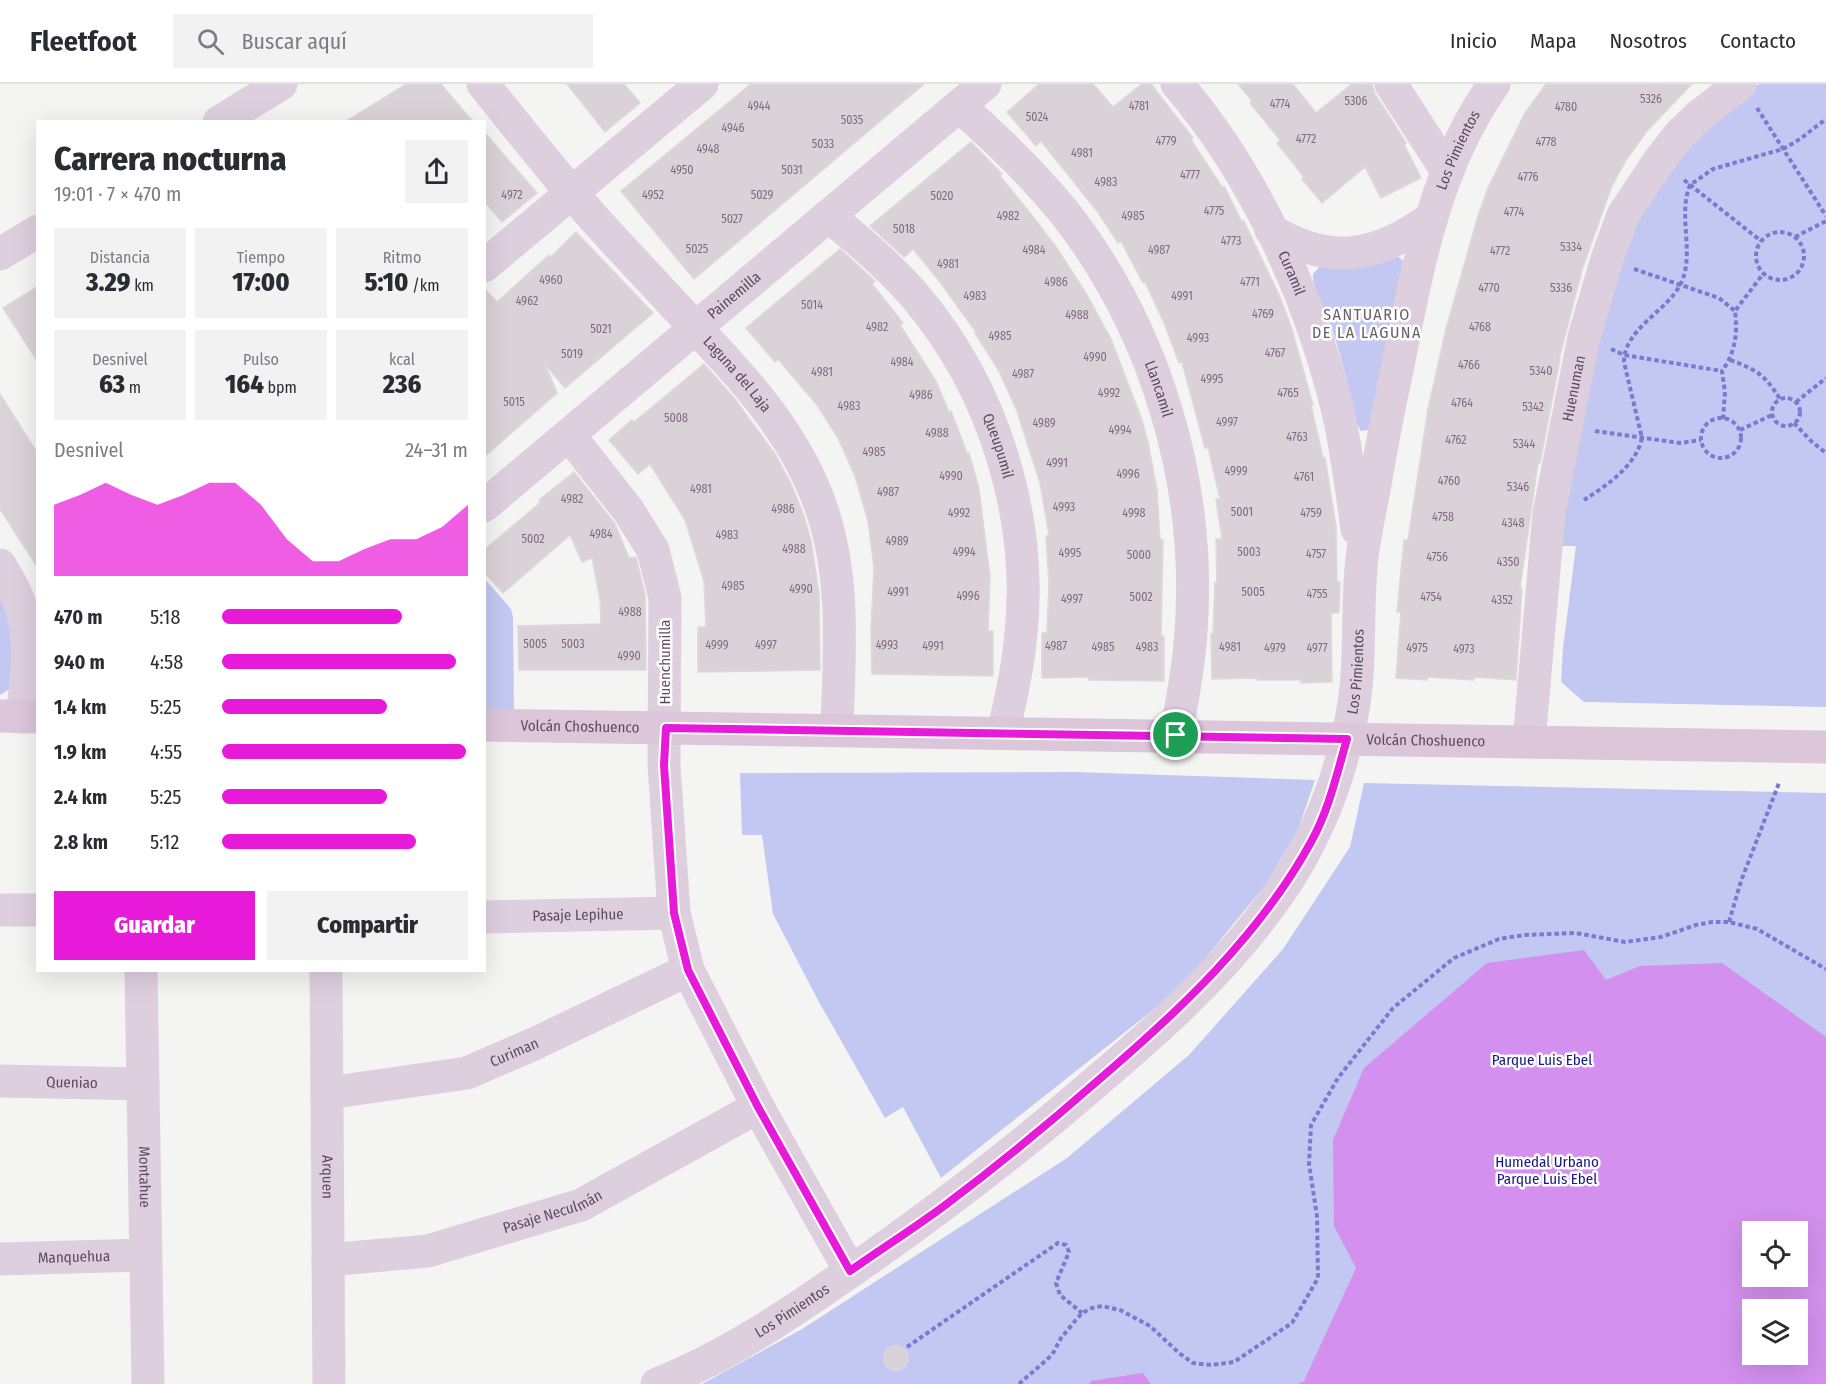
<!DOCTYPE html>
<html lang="es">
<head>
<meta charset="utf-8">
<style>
	:root { --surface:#fff; --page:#f2f2f3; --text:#2b2b33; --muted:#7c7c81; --line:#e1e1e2; --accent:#e81ada }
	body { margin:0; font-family:"Fira Sans Condensed",sans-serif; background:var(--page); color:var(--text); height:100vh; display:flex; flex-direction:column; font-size:22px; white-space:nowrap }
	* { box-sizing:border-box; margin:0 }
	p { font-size:20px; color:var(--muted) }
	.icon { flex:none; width:33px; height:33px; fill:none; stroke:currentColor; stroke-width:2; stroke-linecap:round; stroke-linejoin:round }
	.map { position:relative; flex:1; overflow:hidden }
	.details { position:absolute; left:36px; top:36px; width:450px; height:852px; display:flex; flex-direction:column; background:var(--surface); border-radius:0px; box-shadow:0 6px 24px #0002 }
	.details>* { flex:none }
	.buttons { position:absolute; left:1742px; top:1137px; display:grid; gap:12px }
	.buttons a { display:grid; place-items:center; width:66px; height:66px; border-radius:0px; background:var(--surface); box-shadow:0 6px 24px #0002; font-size:30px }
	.pin { position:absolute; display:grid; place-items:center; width:51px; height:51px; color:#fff; margin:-26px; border:3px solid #fff; border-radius:50%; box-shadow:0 2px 6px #0007 }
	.round { display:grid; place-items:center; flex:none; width:63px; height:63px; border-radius:0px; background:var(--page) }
	.overview { display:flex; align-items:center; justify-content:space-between; height:102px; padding:0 18px }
	h1 { font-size:33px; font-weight:800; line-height:45px }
	.stats { display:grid; grid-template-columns:repeat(3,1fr); gap:9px; height:102px; padding:6px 18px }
	.stats div { display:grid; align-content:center; border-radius:0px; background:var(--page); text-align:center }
	.stats b { font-size:26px; font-weight:800 }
	.stats small { font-size:16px; font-weight:400 }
	.stats p { font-size:16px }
	.chart { height:168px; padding:12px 18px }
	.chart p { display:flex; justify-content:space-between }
	.chart svg { width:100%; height:108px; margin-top:6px; fill:var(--accent); opacity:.7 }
	.action { display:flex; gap:12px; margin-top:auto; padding:12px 18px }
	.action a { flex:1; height:69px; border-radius:0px; background:var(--accent); color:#fff; font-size:24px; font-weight:800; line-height:69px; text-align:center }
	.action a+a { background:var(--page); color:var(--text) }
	ul { padding:0 18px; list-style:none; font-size:20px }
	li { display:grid; grid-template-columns:96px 72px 1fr; align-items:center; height:45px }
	li i { height:15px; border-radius:8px; background:var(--accent) }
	header { display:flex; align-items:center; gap:36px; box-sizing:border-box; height:84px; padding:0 30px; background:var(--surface); border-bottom:2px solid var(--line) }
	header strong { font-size:28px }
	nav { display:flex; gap:33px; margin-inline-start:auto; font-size:21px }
	.search { width:420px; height:54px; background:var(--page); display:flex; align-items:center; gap:15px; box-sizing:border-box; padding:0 21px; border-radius:0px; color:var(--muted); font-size:22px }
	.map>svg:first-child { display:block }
	.green { fill:#c2c8f1; fill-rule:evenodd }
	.water { fill:#d390ee; fill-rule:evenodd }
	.building { fill:#dad2d8; stroke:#ded7dc; stroke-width:1.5 }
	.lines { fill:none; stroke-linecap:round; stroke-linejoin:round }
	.path { stroke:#7b7ad0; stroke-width:4; stroke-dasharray:4.5 3; stroke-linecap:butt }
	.street { stroke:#decfdf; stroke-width:33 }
	.secondary { stroke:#dbc6da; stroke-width:33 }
	.route-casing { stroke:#fff; stroke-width:12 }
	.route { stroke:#e81ada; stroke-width:8 }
	.labels { text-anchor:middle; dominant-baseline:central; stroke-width:5; stroke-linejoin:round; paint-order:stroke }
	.number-label { font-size:12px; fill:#7e6c7f }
	.street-label { font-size:15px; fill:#604a61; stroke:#fff }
	.park-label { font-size:15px; fill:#171785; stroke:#fff }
	.neighbourhood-label { font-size:16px; letter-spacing:1.5px; fill:#685f67; stroke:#fff }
</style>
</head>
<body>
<header>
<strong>Fleetfoot</strong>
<div class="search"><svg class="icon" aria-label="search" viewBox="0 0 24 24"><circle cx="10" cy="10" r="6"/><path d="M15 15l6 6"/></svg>Buscar aquí</div>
<nav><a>Inicio</a><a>Mapa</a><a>Nosotros</a><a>Contacto</a></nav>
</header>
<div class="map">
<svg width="1826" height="1300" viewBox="0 0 1826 1300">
	<rect width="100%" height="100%" fill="#f4f5f3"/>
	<g class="green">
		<path d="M1759,0h67v623l-242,-5 -23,-20 2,-34 13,-102h-17l16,-110 48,-194 44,-73 78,-76z"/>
		<path d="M1392,171l7,2 4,4 -34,169 -8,1 -4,-7c-7,-31 -14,-62 -24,-92 -6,-19 -20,-39 -20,-58l8,-9z"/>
		<path d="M484,494l27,31 2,8 1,93 -29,-1z"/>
		<path d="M0,499l14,35 -3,70 -11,7z"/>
		<path d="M1074,688l241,8 -17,50 -31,53 -85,104 -241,191 -38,-71 -18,11 -66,-116 -46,-88 -11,-79h-20l-2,-62z"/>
		<path d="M1364,699l462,10v591h-1124l100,-55 265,-171 122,-103 94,-106 67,-102zM1752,1148h45v44h-45zM1752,1226h45v44h-45z"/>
	</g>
	<g class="water">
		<path d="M1584,866l22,30 34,-14 82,-3 104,74v347h-528l6,-3 52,-113 -22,-42 -1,-86 31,-72 123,-105zM1752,1148h45v44h-45zM1752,1226h45v44h-45z"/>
		<path d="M1143,1289l8,11h-62l2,-3z"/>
	</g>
	<g class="building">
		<path d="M406,0h35l32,38h-128z"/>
		<path d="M567,0h57l16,19 -35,29z"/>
		<path d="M751,0h173l-230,195 -73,-88z"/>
		<path d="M1039,0h54l20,23 29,-23h9l42,54 -2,2 31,47 2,-1 18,36 2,-1 35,74 12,31 22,79h-2l12,53h2l11,68 1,56h3l-1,31h-8l1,69 -31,1v-3h-44v-2l-45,1 -1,-45h2l2,-52h2l-1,-43h6l-6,-40h4l-12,-52 -3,1 -23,-86 -3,1 -14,-38 -20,-43 -2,1 -22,-42 -3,2 -21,-32 -56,-70 -5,5 -29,-34z"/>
		<path d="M1238,0h55l23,29 36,-29h20l3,10 31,49 -2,1 17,34 -40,20 -16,-31 -43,36 -20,-24 2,-2 -27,-34 3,-3 -30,-37 2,-2z"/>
		<path d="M1546,0h146l-45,47 -21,29 -15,28 -29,82 -23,89h1l-20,104h-2l-18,125h2l-6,92 -42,-3v3l-47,-3v3l-31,-2 5,-66h-4l7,-72h4l20,-131 18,-80 32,-113 10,-28 37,-75z"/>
		<path d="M484,48l53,61 -35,29 -18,-21z"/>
		<path d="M971,58l31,32 -2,2 35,43 24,32 28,44 24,44 31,81 6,22 9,48 3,50h3l-2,96h3v45l-75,-1v-3l-47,1v-45h5l2,-50 -3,-47 3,-1 -9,-52 -23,-72 -18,-40 -24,-38 1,-1 -36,-50 -27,-33 -9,8 -34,-31z"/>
		<path d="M576,148l77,81 -88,75 -20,-24 12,29 -73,64v-169l13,14 52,-47 2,2z"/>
		<path d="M840,165l35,32 -3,3 31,39 -3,2 36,56 13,31 2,-1 16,42h2l10,36 11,88 -2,54h5v45l-121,-2 -1,-45 3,-61 -6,-47 -13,-45 -17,-38 -21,-33 -39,-46 -3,3 -29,-34z"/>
		<path d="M38,202v76l-35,-54z"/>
		<path d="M704,280l30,34 41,56 16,30 13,32 7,25 8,52 1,77 -122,2v-45h8l-2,-46 -19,-61 -35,-56 -12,10 -29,-34 23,-20 2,2z"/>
		<path d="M0,310l38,60v114l-38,-59z"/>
		<path d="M574,388l41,52 14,34 7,-1 9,38 1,75h-127l-1,-44 83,-2 -1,-25 -8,-41 -10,4 -12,-27 -67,58 -19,-21v-22l57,-48 -2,-2z"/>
		<circle cx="896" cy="1274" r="12"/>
	</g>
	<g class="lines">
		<g class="path">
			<path d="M1757,24l69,108"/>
			<path d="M1684,96l77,61"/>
			<circle cx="1780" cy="172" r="24"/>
			<path d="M1795,153l31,-16"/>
			<path d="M1634,185l85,29 16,13"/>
			<path d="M1611,265l13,6 98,16"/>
			<path d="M1730,276c27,10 34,14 50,39"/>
			<circle cx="1786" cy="328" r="14"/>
			<path d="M1796,318l30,-24"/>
			<circle cx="1721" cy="354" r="20"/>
			<path d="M1723,335l2,-27 -3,-21c13,-18 16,-37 13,-60l28,-37"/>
			<path d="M1794,339l17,18 15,12"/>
			<path d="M1740,346l32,-15"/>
			<path d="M1595,347l85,12 21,-3"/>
			<path d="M1584,416c22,-14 52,-34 58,-62l-18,-76c0,-33 43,-51 56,-77 16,-30 -3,-69 10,-100l23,-16 70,-20 17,-10 26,-20"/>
			<path d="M1729,838l12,-41 38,-98"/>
			<path d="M907,1263l151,-104 8,2 3,7 -13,31 4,12 22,18"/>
			<path d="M1019,1300l33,-29 9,-17 14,-17 7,-8 10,-5 10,-2 18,4 30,16 29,27 14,10 18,2 23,-3 58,-39 26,-45 -1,-62 -8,-52 2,-39 27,-47 55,-70 61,-50 45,-19 25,-4 52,-2 49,9 36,-5 35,-12 16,-3h17l28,7 69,40"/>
		</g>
		<g class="street">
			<path id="s1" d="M483,0c29,36 58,73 89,109 25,30 52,58 79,87 64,71 140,136 171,230 24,71 17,147 15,220"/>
			<path id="s2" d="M1177,0c78,90 135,217 162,332 8,37 13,75 18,113"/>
			<path d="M1391,0l56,87"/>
			<path id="s3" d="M959,22c38,33 73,67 105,106 92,117 138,272 127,420 -2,35 -9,69 -15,103"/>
			<path d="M219,38l62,-38"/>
			<path id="s4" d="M828,132c32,25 61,50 87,80 80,94 120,225 105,347 -3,31 -10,60 -17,90"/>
			<path d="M1271,146c59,36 105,28 159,-11"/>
			<path d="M0,170l38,-23"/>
			<path d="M484,182l218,-182"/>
			<path d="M569,351l59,75 25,40 12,48 -1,167 10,148 14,57 70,137 92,164"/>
			<path id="s5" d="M484,422l501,-422"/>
			<path d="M0,481c9,15 18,30 22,46 10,33 4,72 0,106"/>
			<path id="s6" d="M1529,658l20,-229 35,-176 23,-78 16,-44 36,-54 21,-27 20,-19 40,-31"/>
			<path d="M0,826h38"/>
			<path id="s7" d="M484,833l190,-4"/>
			<path id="s8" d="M141,886l7,414"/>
			<path id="s9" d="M326,886l3,414"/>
			<path id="s10" d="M0,997l143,3"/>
			<path id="s11" d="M328,1009l139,-20 69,-30 152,-73"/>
			<path id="s12" d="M0,1175l146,-4"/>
			<path id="s13" d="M328,1176l100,-9 153,-46 177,-98"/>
			<path id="s14" d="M657,1300c77,-30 145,-79 213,-126 79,-56 155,-114 228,-178 69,-58 138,-121 188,-197 33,-51 55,-108 66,-168 10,-51 4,-105 10,-157 2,-19 6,-38 10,-57 7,-40 14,-81 23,-121 21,-102 37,-209 99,-296"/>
		</g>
		<g class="secondary">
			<path d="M0,632l38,1"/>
			<path id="s15" d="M484,641l1342,22"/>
		</g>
	</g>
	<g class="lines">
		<g class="route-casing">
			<path id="route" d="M666,644l681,11c-10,34 -18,71 -36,103 -52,95 -134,171 -216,241 -49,43 -99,84 -151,123 -31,23 -63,43 -94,65l-92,-164 -70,-137 -14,-57 -10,-148z"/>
		</g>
		<use href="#route" class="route"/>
	</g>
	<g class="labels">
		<g class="number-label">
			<text x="1651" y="15">5326</text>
			<text x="1356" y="17">5306</text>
			<text x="1280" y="20">4774</text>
			<text x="759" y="22">4944</text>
			<text x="1139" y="22">4781</text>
			<text x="1566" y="23">4780</text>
			<text x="1037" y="33">5024</text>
			<text x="852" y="36">5035</text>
			<text x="733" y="44">4946</text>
			<text x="1306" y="55">4772</text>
			<text x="1166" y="57">4779</text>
			<text x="1546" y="58">4778</text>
			<text x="823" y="60">5033</text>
			<text x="708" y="65">4948</text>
			<text x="1082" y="69">4981</text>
			<text x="682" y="86">4950</text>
			<text x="792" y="86">5031</text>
			<text x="1190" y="91">4777</text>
			<text x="1528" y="93">4776</text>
			<text x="1106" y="98">4983</text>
			<text x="512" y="111">4972</text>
			<text x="653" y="111">4952</text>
			<text x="762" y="111">5029</text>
			<text x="942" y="112">5020</text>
			<text x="1214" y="127">4775</text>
			<text x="1514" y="128">4774</text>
			<text x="1008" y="132">4982</text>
			<text x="1133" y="132">4985</text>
			<text x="732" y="135">5027</text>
			<text x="904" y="145">5018</text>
			<text x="1231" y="157">4773</text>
			<text x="1571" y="163">5334</text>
			<text x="697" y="165">5025</text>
			<text x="1034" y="166">4984</text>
			<text x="1159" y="166">4987</text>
			<text x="1500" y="167">4772</text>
			<text x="948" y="180">4981</text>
			<text x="551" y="196">4960</text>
			<text x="1056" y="198">4986</text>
			<text x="1250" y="198">4771</text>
			<text x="1489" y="204">4770</text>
			<text x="1561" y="204">5336</text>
			<text x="975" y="212">4983</text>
			<text x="1182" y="212">4991</text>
			<text x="527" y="217">4962</text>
			<text x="812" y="221">5014</text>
			<text x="1263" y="230">4769</text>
			<text x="1077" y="231">4988</text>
			<text x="877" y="243">4982</text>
			<text x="1480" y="243">4768</text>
			<text x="601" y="245">5021</text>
			<text x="1000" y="252">4985</text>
			<text x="1198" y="254">4993</text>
			<text x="1275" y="269">4767</text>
			<text x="572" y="270">5019</text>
			<text x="1095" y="273">4990</text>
			<text x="902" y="278">4984</text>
			<text x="1469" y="281">4766</text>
			<text x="1541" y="287">5340</text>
			<text x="822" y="288">4981</text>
			<text x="1023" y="290">4987</text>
			<text x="1212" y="295">4995</text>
			<text x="1109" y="309">4992</text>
			<text x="1288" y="309">4765</text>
			<text x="921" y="311">4986</text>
			<text x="514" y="318">5015</text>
			<text x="1462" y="319">4764</text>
			<text x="849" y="322">4983</text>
			<text x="1533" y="323">5342</text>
			<text x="676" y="334">5008</text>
			<text x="1227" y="338">4997</text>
			<text x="1044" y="339">4989</text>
			<text x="1120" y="346">4994</text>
			<text x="937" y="349">4988</text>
			<text x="1297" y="353">4763</text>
			<text x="1456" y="356">4762</text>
			<text x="1524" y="360">5344</text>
			<text x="874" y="368">4985</text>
			<text x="1057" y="379">4991</text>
			<text x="1236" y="387">4999</text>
			<text x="1128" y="390">4996</text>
			<text x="951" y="392">4990</text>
			<text x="1304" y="393">4761</text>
			<text x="1449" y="397">4760</text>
			<text x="1518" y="403">5346</text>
			<text x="701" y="405">4981</text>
			<text x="888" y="408">4987</text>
			<text x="572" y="415">4982</text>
			<text x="1064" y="423">4993</text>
			<text x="783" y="425">4986</text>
			<text x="1242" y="428">5001</text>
			<text x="959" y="429">4992</text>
			<text x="1134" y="429">4998</text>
			<text x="1311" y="429">4759</text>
			<text x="1443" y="433">4758</text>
			<text x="1513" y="439">4348</text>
			<text x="601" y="450">4984</text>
			<text x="727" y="451">4983</text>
			<text x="533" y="455">5002</text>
			<text x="897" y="457">4989</text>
			<text x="794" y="465">4988</text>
			<text x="964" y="468">4994</text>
			<text x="1249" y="468">5003</text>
			<text x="1070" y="469">4995</text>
			<text x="1316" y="470">4757</text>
			<text x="1139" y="471">5000</text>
			<text x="1437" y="473">4756</text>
			<text x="1508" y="478">4350</text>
			<text x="733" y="502">4985</text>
			<text x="801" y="505">4990</text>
			<text x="898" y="508">4991</text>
			<text x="1253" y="508">5005</text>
			<text x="1317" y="510">4755</text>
			<text x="968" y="512">4996</text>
			<text x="1141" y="513">5002</text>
			<text x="1431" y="513">4754</text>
			<text x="1072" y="515">4997</text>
			<text x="1502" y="516">4352</text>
			<text x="630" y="528">4988</text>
			<text x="535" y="560">5005</text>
			<text x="573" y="560">5003</text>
			<text x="717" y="561">4999</text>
			<text x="766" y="561">4997</text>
			<text x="887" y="561">4993</text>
			<text x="933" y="562">4991</text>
			<text x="1056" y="562">4987</text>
			<text x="1103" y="563">4985</text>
			<text x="1147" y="563">4983</text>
			<text x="1230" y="563">4981</text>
			<text x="1275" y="564">4979</text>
			<text x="1317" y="564">4977</text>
			<text x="1417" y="564">4975</text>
			<text x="1464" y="565">4973</text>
			<text x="629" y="572">4990</text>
		</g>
		<g class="street-label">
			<text stroke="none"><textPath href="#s14" startOffset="1570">Los Pimientos</textPath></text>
			<text stroke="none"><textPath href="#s2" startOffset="222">Curamil</textPath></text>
			<text stroke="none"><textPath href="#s5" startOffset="327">Painemilla</textPath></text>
			<text stroke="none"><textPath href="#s1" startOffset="386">Laguna del Laja</textPath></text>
			<text stroke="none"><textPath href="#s6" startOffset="357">Huenuman</textPath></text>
			<text stroke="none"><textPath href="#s3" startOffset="351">Llancamil</textPath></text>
			<text stroke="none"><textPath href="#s4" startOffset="291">Queupumil</textPath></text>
			<text transform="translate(665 578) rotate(-90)">Huenchumilla</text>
			<text stroke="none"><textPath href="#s14" startOffset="1036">Los Pimientos</textPath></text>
			<text stroke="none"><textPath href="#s15" startOffset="96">Volcán Choshuenco</textPath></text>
			<text stroke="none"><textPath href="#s15" startOffset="942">Volcán Choshuenco</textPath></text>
			<text stroke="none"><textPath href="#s7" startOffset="94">Pasaje Lepihue</textPath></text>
			<text stroke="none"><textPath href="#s11" startOffset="192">Curiman</textPath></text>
			<text stroke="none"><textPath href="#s10" startOffset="72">Queniao</textPath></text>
			<text stroke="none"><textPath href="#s8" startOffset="207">Montahue</textPath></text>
			<text stroke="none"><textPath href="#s9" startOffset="207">Arquen</textPath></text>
			<text stroke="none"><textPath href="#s13" startOffset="231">Pasaje Neculmán</textPath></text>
			<text stroke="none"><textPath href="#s12" startOffset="74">Manquehua</textPath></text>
			<text stroke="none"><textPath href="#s14" startOffset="154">Los Pimientos</textPath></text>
		</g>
		<g class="park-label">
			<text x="1542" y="976">Parque Luis Ebel</text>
			<text x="1547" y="1078">Humedal Urbano<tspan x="1547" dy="17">Parque Luis Ebel</tspan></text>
		</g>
		<g class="neighbourhood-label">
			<text x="1367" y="230">SANTUARIO<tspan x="1367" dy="18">DE LA LAGUNA</tspan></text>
		</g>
	</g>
</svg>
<div class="buttons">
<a><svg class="icon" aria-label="locate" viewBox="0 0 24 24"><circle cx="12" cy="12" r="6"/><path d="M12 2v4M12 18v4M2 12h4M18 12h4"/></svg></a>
<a><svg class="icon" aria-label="layers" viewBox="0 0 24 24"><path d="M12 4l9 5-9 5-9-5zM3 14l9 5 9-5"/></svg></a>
</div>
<div class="pin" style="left:1176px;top:651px;background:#1e9e55"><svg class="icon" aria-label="arrive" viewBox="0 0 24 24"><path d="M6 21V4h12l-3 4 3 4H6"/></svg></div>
<section class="details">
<div class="overview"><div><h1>Carrera nocturna</h1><p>19:01 · 7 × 470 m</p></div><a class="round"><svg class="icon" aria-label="share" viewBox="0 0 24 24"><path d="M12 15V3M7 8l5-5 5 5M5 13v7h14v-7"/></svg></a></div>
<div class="stats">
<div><p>Distancia</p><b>3.29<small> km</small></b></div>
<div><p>Tiempo</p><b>17:00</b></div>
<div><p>Ritmo</p><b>5:10<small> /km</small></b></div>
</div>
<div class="stats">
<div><p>Desnivel</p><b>63<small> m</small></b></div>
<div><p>Pulso</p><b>164<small> bpm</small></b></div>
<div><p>kcal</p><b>236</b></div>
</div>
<div class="chart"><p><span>Desnivel</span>24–31 m</p>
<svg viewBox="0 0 160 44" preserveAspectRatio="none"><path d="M0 44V15L10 11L20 6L30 11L40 15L50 11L60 6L70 6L80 15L90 29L100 38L110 38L120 33L130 29L140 29L150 24L160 15V44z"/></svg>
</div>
<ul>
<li><b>470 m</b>5:18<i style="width:73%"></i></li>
<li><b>940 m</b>4:58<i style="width:95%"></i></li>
<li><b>1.4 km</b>5:25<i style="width:67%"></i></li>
<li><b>1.9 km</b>4:55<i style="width:99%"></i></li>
<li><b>2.4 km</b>5:25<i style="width:67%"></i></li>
<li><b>2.8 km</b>5:12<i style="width:79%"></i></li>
</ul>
<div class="action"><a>Guardar</a><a>Compartir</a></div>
</section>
</div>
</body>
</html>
